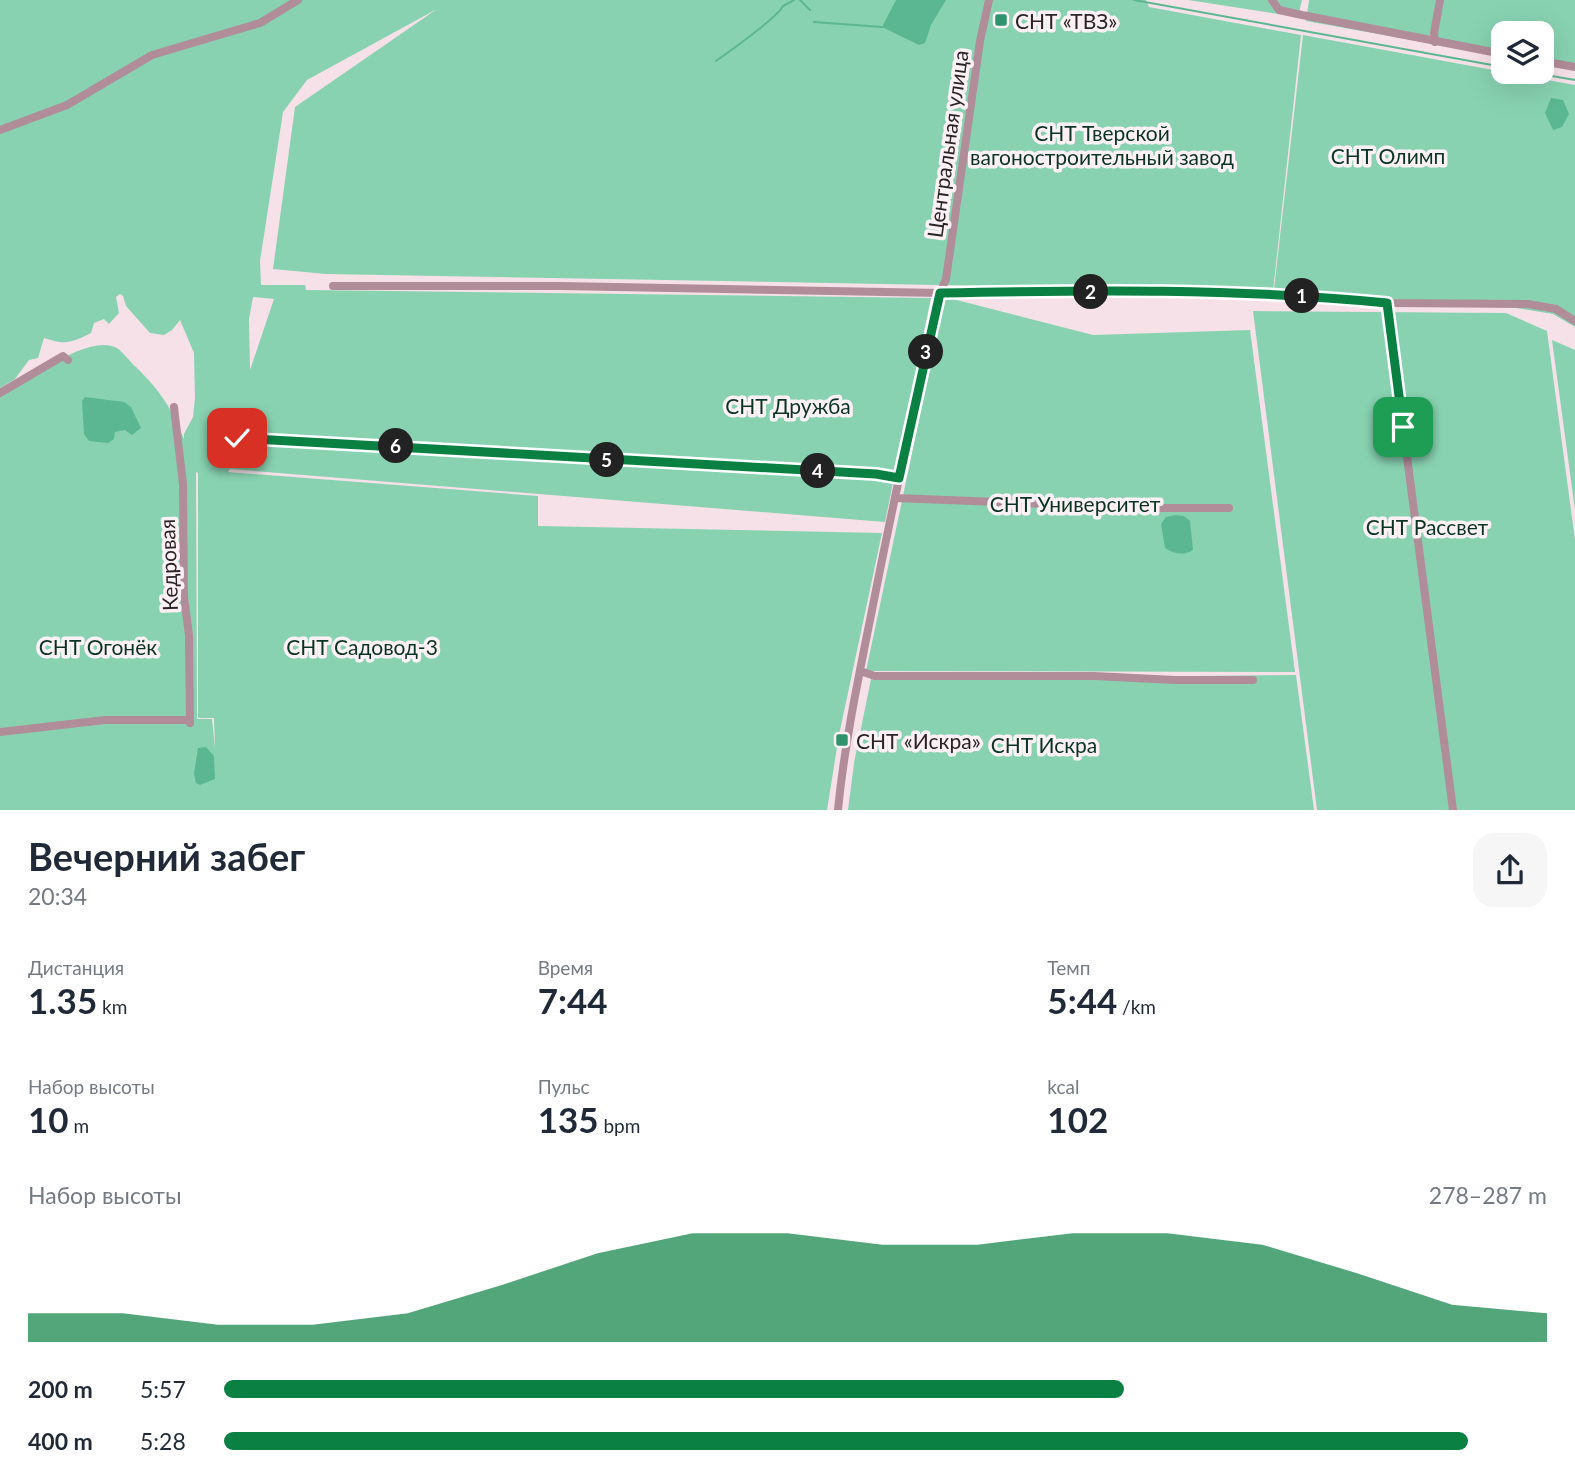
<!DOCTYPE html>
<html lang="ru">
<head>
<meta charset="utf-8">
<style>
	:root { --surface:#fff; --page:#f6f6f7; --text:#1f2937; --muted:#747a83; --accent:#0b8043 }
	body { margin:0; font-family:Lato,sans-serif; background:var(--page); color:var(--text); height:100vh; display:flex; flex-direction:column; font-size:26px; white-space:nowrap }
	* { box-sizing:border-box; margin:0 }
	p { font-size:23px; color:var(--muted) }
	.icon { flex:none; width:38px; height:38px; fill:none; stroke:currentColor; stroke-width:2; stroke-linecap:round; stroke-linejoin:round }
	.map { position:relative; height:810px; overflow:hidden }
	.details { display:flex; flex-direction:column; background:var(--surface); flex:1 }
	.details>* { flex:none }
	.tools { position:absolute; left:1491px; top:21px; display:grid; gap:14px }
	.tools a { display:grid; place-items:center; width:63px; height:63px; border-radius:14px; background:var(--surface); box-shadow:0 7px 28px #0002; font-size:35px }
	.pin { position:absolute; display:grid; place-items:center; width:60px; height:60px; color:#fff; margin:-30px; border-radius:14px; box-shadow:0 4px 10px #0006 }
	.km { position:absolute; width:35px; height:35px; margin:-18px; border-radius:50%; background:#222; color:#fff; font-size:19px; line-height:35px; text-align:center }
	.round { display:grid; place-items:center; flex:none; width:74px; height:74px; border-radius:21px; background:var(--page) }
	.overview { display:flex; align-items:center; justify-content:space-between; height:119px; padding:0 28px }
	h1 { font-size:38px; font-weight:700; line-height:52px }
	.stats { display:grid; grid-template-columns:repeat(3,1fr); gap:10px; height:119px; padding:7px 28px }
	.stats div { display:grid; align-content:center }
	.stats b { font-size:35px; font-weight:700 }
	.stats small { font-size:19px; font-weight:400 }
	.stats p { font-size:19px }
	.chart { height:196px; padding:14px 28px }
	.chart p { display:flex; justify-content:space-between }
	.chart svg { width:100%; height:126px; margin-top:7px; fill:var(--accent); opacity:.7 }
	ul { padding:0 28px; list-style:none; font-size:23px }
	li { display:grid; grid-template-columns:112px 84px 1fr; align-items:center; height:52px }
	li i { height:18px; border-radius:9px; background:var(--accent) }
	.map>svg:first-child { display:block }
	.green { fill:#88d2b1; fill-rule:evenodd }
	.water { fill:#5bb791 }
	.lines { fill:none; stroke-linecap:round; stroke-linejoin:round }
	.stream { stroke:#5bb791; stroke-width:2 }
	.minor { stroke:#b18c99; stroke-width:8 }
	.route-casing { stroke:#fff; stroke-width:14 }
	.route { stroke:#0b8043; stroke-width:9 }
	.poi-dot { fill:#2f936e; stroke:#fdf1f5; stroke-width:2.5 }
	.labels { text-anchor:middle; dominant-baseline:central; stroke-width:7; stroke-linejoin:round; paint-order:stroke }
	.poi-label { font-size:21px; fill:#2b2426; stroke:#fdf1f5; text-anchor:start }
	.park-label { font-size:21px; fill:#093424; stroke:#fdf1f5 }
	.street-label { font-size:21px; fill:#2b2426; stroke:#fdf1f5 }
</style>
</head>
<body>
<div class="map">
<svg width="1575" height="810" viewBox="0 0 1575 810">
	<rect width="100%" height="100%" fill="#f6e1e8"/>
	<g class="green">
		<path d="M0,0h1146l3,7 152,28 -28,256 -947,-17 -53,-5 22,-162 142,-98 -130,71 -24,32 -23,149 1,24h44l1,5 625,8 -46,224 -655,-53 -2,3 310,24v30l344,7 -43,202 -12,75h-827v-414c24,-14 89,-64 117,-48 7,5 13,14 19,19 25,25 35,40 48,72v-5l9,-17 2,-19 -1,-45 -14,-33 -8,10 -8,5 -14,-2 -24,-27 -3,-10 -3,-2 -4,3 3,16 -10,11 -5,-5 -10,4 -3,10c-19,10 -27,12 -47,5l-6,20 -9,2 -14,19 -15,9zM253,297l21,2 -24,71 -1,-51zM196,472l2,1v245h16l1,30 -3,-29h-15z"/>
		<path d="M1188,0h114l-4,17z"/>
		<path d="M1309,0h129l-10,43 -122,-22z"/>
		<path d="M1442,0h133v69l-33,-6v-30h-39v24l-70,-13z"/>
		<path d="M1303,35l272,50v242l-22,-13 -43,-7 -119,-1 -72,-7 -46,-1z"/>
		<path d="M945,297l148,38 157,-5 45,342 -429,-1z"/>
		<path d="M1253,311l253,2 41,18 28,209v270h-258z"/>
		<path d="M1552,340l23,10v160z"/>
		<path d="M1296,675l18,135h-466l6,-47 17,-84z"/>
	</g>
	<g class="water">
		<path d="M896,0h50l-15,25 -6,18 -6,2 -37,-18z"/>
		<path d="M1551,98l12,2 6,14 -7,13 -9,3 -8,-17z"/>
		<path d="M85,397l39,5 7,5 10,21 -9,7 -7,-5 -10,2 -1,7 -6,4 -19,-2 -5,-7 -2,-33z"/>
		<path d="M1175,515l9,1 6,5 3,29c-9,6 -20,4 -28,-2l-4,-24 5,-7z"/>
		<path d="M206,747l8,9 1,23 -15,6 -4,-2 -2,-9 4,-26z"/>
	</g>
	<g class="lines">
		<g class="stream">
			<path d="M800,0l10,10"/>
			<path d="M1134,0l369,67"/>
			<path d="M814,22l68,5"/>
			<path d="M716,61c14,-10 61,-43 67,-55l11,-6"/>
			<path d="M1529,72l46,8"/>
		</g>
		<g class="minor">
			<path d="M1272,0l7,10 23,5 201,39"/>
			<path d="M1435,42l-1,-9 6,-33"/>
			<path d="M1542,61l33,6"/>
			<path d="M0,130l67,-25 85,-50 108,-32 38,-23"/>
			<path d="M333,286h227l380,7 94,-2 192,2 93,3 68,7 141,1 28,5 19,12"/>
			<path d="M1387,303l66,507"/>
			<path d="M0,393l63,-37 5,4"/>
			<path d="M237,438l639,36 23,4"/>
			<path d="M895,498l258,10h76"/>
			<path d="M860,671l15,5h219l81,4h78"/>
			<path d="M0,732l105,-12h85v3l-1,-88 -5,-38 -1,-113 -9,-77"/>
			<path d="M838,810c7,-72 23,-144 37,-215 20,-101 42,-201 65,-302l6,-14 34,-238 9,-41"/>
		</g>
	</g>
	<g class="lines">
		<g class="route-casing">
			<path id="route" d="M237,438l639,36 23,4 41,-185c148,-3 299,-5 447,10l16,124"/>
		</g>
		<use href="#route" class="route"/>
	</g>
	<g class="poi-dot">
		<rect x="994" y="13" width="14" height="14" rx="3.5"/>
		<rect x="835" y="733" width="14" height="14" rx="3.5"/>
	</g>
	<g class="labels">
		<g class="poi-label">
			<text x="1015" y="20">СНТ «ТВЗ»</text>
			<text x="856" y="740">СНТ «Искра»</text>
		</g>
		<g class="park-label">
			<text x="1102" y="132">СНТ Тверской<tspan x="1102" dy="24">вагоностроительный завод</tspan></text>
			<text x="1388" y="155">СНТ Олимп</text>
			<text x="788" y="405">СНТ Дружба</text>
			<text x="1075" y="503">СНТ Университет</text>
			<text x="1427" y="526">СНТ Рассвет</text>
			<text x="98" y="646">СНТ Огонёк</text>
			<text x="362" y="646">СНТ Садовод-3</text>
			<text x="1044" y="744">СНТ Искра</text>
		</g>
		<g class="street-label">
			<text transform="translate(947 144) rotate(-82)">Центральная улица</text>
			<text transform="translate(168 565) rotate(-92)">Кедровая</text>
		</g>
	</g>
</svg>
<div class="tools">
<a><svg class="icon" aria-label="layers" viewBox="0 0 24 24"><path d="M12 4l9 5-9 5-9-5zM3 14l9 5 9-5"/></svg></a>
</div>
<div class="pin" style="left:1403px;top:427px;background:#1e9e55"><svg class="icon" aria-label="arrive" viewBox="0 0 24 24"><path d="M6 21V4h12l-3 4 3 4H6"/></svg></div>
<div class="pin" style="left:237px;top:438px;background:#d93025"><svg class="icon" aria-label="check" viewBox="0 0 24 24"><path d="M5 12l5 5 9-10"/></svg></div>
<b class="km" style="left:1302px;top:296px">1</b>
<b class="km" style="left:1091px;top:292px">2</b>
<b class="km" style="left:926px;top:352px">3</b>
<b class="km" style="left:818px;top:471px">4</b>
<b class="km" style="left:607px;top:460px">5</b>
<b class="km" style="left:396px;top:446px">6</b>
</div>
<section class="details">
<div class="overview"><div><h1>Вечерний забег</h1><p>20:34</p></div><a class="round"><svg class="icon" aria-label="share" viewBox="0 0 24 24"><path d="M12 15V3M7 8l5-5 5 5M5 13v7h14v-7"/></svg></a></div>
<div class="stats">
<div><p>Дистанция</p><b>1.35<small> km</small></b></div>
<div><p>Время</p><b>7:44</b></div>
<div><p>Темп</p><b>5:44<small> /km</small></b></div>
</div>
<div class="stats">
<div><p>Набор высоты</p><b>10<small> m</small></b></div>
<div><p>Пульс</p><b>135<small> bpm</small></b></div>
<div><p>kcal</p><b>102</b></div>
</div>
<div class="chart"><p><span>Набор высоты</span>278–287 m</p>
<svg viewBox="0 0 160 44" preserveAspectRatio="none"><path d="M0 44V34L10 34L20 38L30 38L40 34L50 24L60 13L70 6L80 6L90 10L100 10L110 6L120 6L130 10L140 20L150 31L160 34V44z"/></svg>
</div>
<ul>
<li><b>200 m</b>5:57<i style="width:68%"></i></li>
<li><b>400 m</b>5:28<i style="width:94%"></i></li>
</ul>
</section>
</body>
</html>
